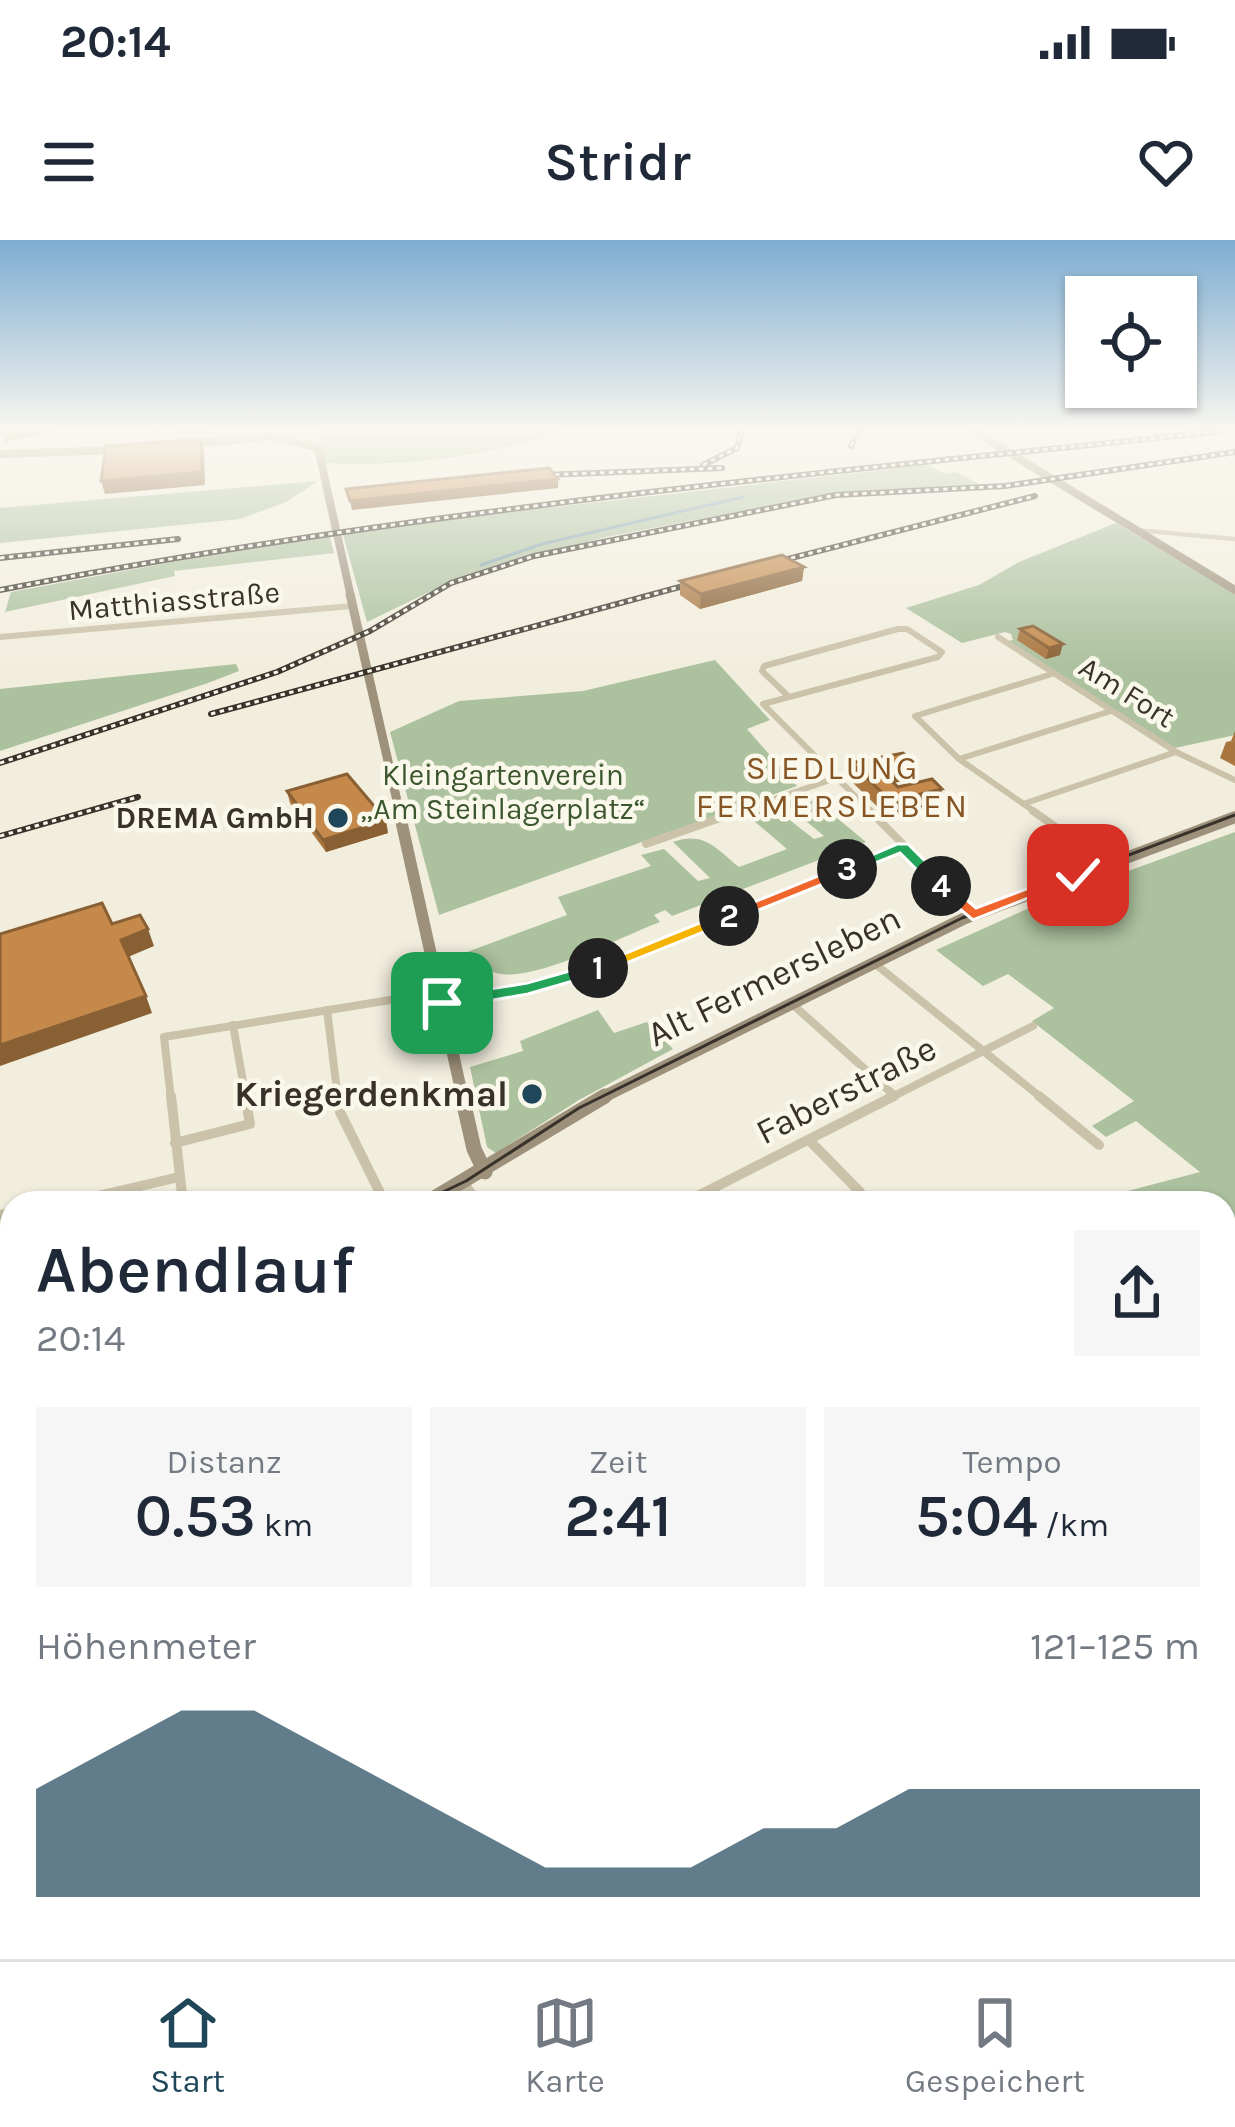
<!DOCTYPE html>
<html lang="de">
<head>
<meta charset="utf-8">
<style>
	:root { --surface:#fff; --page:#f6f6f7; --text:#1f2937; --muted:#747a83; --line:#e0e1e3; --accent:#1f4659 }
	body { margin:0; font-family:Karla,sans-serif; background:var(--page); color:var(--text); height:100vh; display:flex; flex-direction:column; font-size:45px; white-space:nowrap }
	* { box-sizing:border-box; margin:0 }
	p { font-size:39px; color:var(--muted) }
	.icon { flex:none; width:66px; height:66px; fill:none; stroke:currentColor; stroke-width:2; stroke-linecap:round; stroke-linejoin:round }
	.map { position:relative; flex:1; overflow:hidden }
	.panel { position:absolute; left:0px; top:951px; width:1236px; height:768px; display:flex; flex-direction:column; background:var(--surface); border-radius:36px 36px 0 0; box-shadow:0 3px 9px #0004 }
	.panel>* { flex:none }
	.fabs { position:absolute; left:1065px; top:36px; display:grid; gap:24px }
	.fabs a { display:grid; place-items:center; width:132px; height:132px; border-radius:0px; background:var(--surface); box-shadow:0 3px 9px #0004; font-size:60px }
	.pin { position:absolute; display:grid; place-items:center; width:102px; height:102px; color:#fff; margin:-51px; border-radius:24px; box-shadow:0 6px 18px #0006 }
	.km { position:absolute; width:60px; height:60px; margin:-30px; border-radius:50%; background:#222; color:#fff; font-size:33px; line-height:60px; text-align:center }
	.round { display:grid; place-items:center; flex:none; width:126px; height:126px; border-radius:0px; background:var(--page) }
	.headline { display:flex; align-items:center; justify-content:space-between; height:204px; padding:0 36px }
	h1 { font-size:66px; font-weight:600; line-height:90px }
	.stats { display:grid; grid-template-columns:repeat(3,1fr); gap:18px; height:204px; padding:12px 36px }
	.stats div { display:grid; align-content:center; border-radius:0px; background:var(--page); text-align:center }
	.stats b { font-size:60px; font-weight:600 }
	.stats small { font-size:33px; font-weight:400 }
	.stats p { font-size:33px }
	.chart { height:336px; padding:24px 36px }
	.chart p { display:flex; justify-content:space-between }
	.chart svg { width:100%; height:216px; margin-top:12px; fill:var(--accent); opacity:.7 }
	.status { display:flex; justify-content:space-between; align-items:center; height:84px; padding:0 60px; background:var(--surface); direction:ltr }
	.status svg { height:33px; fill:currentColor }
	header { display:flex; justify-content:space-between; align-items:center; height:156px; padding:0 36px; background:var(--surface); font-size:54px; font-weight:600 }
	.tab-bar { display:flex; justify-content:space-around; align-items:center; height:168px; border-top:3px solid var(--line); background:var(--surface); font-size:33px; color:var(--muted) }
	.tab-bar a { display:grid; justify-items:center; gap:6px }
	.tab-bar .selected { color:var(--accent) }
	.map>svg:first-child { display:block }
	.green { fill:#acc19e }
	.lines { fill:none; stroke-linecap:round; stroke-linejoin:round }
	.stream-far1 { stroke:#7ea0af; stroke-width:3 }
	.stream { stroke:#7ea0af; stroke-width:4.5 }
	.street-far4 { stroke:#cbc2aa; stroke-width:4.5 }
	.street-far3 { stroke:#cbc2aa; stroke-width:6 }
	.street-far2 { stroke:#cbc2aa; stroke-width:8 }
	.street-far1 { stroke:#cbc2aa; stroke-width:10 }
	.street { stroke:#cbc2aa; stroke-width:14 }
	.secondary-far3 { stroke:#9e917b; stroke-width:8 }
	.secondary-far2 { stroke:#9e917b; stroke-width:9 }
	.secondary-far1 { stroke:#9e917b; stroke-width:12 }
	.secondary { stroke:#9e917b; stroke-width:15 }
	.tram { stroke:#38322a; stroke-width:3 }
	.rail-casing { stroke:#38322a; stroke-width:6 }
	.rail { stroke:#faf7eb; stroke-width:3; stroke-dasharray:4.5; stroke-linecap:butt }
	.wall { fill:#a97640 }
	.shaded-wall { fill:#896034 }
	.building { fill:#c4894b; stroke:#896034; stroke-width:3 }
	.split-1 { fill:#22a559; stroke:#fff; stroke-width:3 }
	.split-2 { fill:#f5b400; stroke:#fff; stroke-width:3 }
	.split-3 { fill:#f0652b; stroke:#fff; stroke-width:3 }
	.split-4 { fill:#22a559; stroke:#fff; stroke-width:3 }
	.split-5 { fill:#f0652b; stroke:#fff; stroke-width:3 }
	.split-6 { fill:#f5b400; stroke:#fff; stroke-width:3 }
	.poi-dot { fill:#1f4659; stroke:#faf7eb; stroke-width:4.5 }
	.labels { text-anchor:middle; dominant-baseline:central; stroke-width:9; stroke-linejoin:round; paint-order:stroke }
	.far-street-label { font-size:30px; fill:#38322a; stroke:#faf7eb }
	.far-park-label { font-size:30px; fill:#3c562e; stroke:#faf7eb }
	.far-poi-label { font-size:30px; font-weight:bold; fill:#38322a; stroke:#faf7eb; text-anchor:end }
	.far-neighbourhood-label { font-size:33px; letter-spacing:3px; fill:#865524; stroke:#faf7eb }
	.street-label { font-size:36px; fill:#38322a; stroke:#faf7eb }
	.poi-label { font-size:36px; font-weight:bold; fill:#38322a; stroke:#faf7eb; text-anchor:end }
</style>
</head>
<body>
<div class="status"><b>20:14</b><svg viewBox="0 0 49 12"><path d="M0 12V9h3v3zM5 12V6h3v6zM10 12V3h3v9zM15 12V0h3v12zM26 1h20v11H26zM47 4h2v5h-2z"/></svg></div>
<header><svg class="icon" aria-label="menu" viewBox="0 0 24 24"><path d="M4 6h16M4 12h16M4 18h16"/></svg>Stridr<svg class="icon" aria-label="heart" viewBox="0 0 24 24"><path d="M12 20l-8-8c-3-5 5-10 8-4 3-6 11-1 8 4z"/></svg></header>
<div class="map">
<svg width="1235" height="1719" viewBox="0 0 1235 1719">
	<rect width="100%" height="100%" fill="#f2eede"/>
	<g class="green">
		<path d="M318,189h249c-76,28 -161,38 -242,34z"/>
		<path d="M927,225l18,9 11,-2 28,15 -163,9 -215,41 -146,40 -93,45 -25,-91z"/>
		<path d="M318,241l-32,21 -46,17 -240,24v-35z"/>
		<path d="M1116,283l119,71v141l-60,13 -167,-107 5,-1 -2,-6 -6,-2 -43,11 -56,-35 73,-23 40,-23z"/>
		<path d="M329,293l5,20 -160,18 1,5 -170,36 6,-20z"/>
		<path d="M715,420l55,60 -23,9 50,57 -358,129 -49,-183 69,-31 124,-10z"/>
		<path d="M236,424l3,7 -31,12 -208,68v-62z"/>
		<path d="M808,554l58,48 -194,74 -7,-6 -11,5 6,7c-37,14 -122,58 -159,52 -10,-1 -26,-12 -34,-22l100,-37 -9,-18 93,-31 -10,-11 23,-6 34,32 12,-3 -37,-36c30,-11 42,5 66,25l48,-18 -39,-33 25,-9 41,32 10,-3 -40,-33z"/>
		<path d="M1235,592v1127h-453l-5,-12h447v-744h-142l118,-31 -64,-51 -30,16 -14,-11 42,-25 -102,-80 22,-13 -46,-34 -25,12 -47,-36 102,-46z"/>
		<path d="M598,770l16,23 33,-11 26,27 -94,51 -83,53 -9,-6 -17,-80 53,-16 -3,-10z"/>
		<path d="M60,1707h504l-20,12h-481z"/>
	</g>
	<g class="lines">
		<g class="stream-far1">
			<path d="M481,325l61,-21 201,-47"/>
			<path d="M1224,997l11,-3"/>
		</g>
		<path class="stream" d="M974,1707l4,12"/>
		<g class="street-far4">
			<path d="M307,201l6,-12"/>
			<path d="M155,207l1,-18"/>
			<path d="M1136,290l99,9"/>
		</g>
		<g class="street-far3">
			<path d="M0,397l352,-31"/>
			<path d="M998,397l178,115 59,28"/>
			<path d="M786,454l-24,-23 2,-5 134,-37h9l35,23 -4,5 -175,47 110,110"/>
			<path d="M959,519l152,-48"/>
			<path d="M1023,564l153,-52"/>
			<path d="M731,574l105,-36"/>
			<path d="M1038,574l-79,-55 -44,-43 137,-42"/>
		</g>
		<g class="street-far2">
			<path d="M870,571l103,104"/>
			<path d="M1033,571l75,53"/>
			<path d="M646,604l94,-33"/>
			<path d="M874,723l169,136"/>
			<path d="M442,763l147,-31 313,-125"/>
			<path d="M791,763l104,93"/>
			<path d="M327,770l11,89"/>
			<path d="M233,785l13,74"/>
			<path d="M171,859l-7,-62 275,-45"/>
			<path d="M888,859l145,-73"/>
		</g>
		<g class="street-far1">
			<path d="M171,856l12,107"/>
			<path d="M338,856l2,16 45,91"/>
			<path d="M1039,856l60,49"/>
			<path d="M809,900l51,52"/>
			<path d="M175,903l75,-19 -5,-28"/>
			<path d="M464,944l15,19"/>
			<path d="M68,963l111,-26"/>
			<path d="M684,963l210,-107"/>
			<path d="M0,975l12,-2"/>
		</g>
		<g class="street">
			<path d="M0,1278l12,1"/>
			<path d="M0,1355l12,-11"/>
			<path d="M759,1707l5,12"/>
		</g>
		<g class="secondary-far3">
			<path d="M970,189l265,161"/>
			<path d="M184,205l88,-9 46,12 33,149"/>
			<path d="M0,214l120,-4"/>
		</g>
		<path class="secondary-far2" d="M350,354l50,220"/>
		<g class="secondary-far1">
			<path d="M399,571l64,288"/>
			<path d="M599,859l364,-180 272,-102"/>
		</g>
		<g class="secondary">
			<path d="M462,856l12,53 11,23"/>
			<path d="M426,963l179,-107"/>
			<path d="M0,1128l12,-5"/>
		</g>
		<g class="tram">
			<path d="M420,963l46,-22 113,-73 383,-190 273,-103"/>
			<path d="M0,1131l12,-5"/>
		</g>
		<g class="rail-casing">
			<g id="rail">
				<path d="M851,206l9,-17"/>
				<path d="M703,225l34,-17 5,-19"/>
				<path d="M519,236l203,-8"/>
				<path d="M0,318l178,-19"/>
				<path d="M756,327l279,-71"/>
				<path d="M0,350c408,-80 821,-117 1235,-160"/>
				<path d="M211,474l498,-135"/>
				<path d="M0,523l277,-91 93,-41 81,-48 83,-27 302,-61 169,-9 230,-34"/>
				<path d="M0,596l138,-39"/>
			</g>
		</g>
		<use href="#rail" class="rail"/>
	</g>
	<g class="wall">
		<path d="M180,189h31v4l-30,1z"/>
		<path d="M804,327l-2,14 -102,28 -20,-14v-14z"/>
		<path d="M1020,389l40,26 -14,4 -29,-19z"/>
		<path d="M1235,491v35l-15,-8 6,-16 5,-1z"/>
		<path d="M851,523l59,16 -16,4 4,4 44,2 -4,17 -50,11 -39,-38z"/>
		<path d="M287,551l101,42 -62,19 -36,-49z"/>
	</g>
	<g class="shaded-wall">
		<path d="M1,189h53l-1,3 -48,10z"/>
		<path d="M201,199l3,13 1,33 -100,9 -4,-13z"/>
		<path d="M558,239v9l-206,22 -2,-9z"/>
		<path d="M804,327l-2,14 -102,28 1,-15z"/>
		<path d="M1063,404l-3,11 -14,4 3,-11z"/>
		<path d="M914,523l-4,16 -33,8 3,-17z"/>
		<path d="M942,549l-4,17 -50,11 3,-16z"/>
		<path d="M386,580l2,13 -62,19 -3,-12z"/>
		<path d="M148,689l6,17 -26,11 -7,-17z"/>
		<path d="M146,756l6,17 -152,53v-21z"/>
	</g>
	<g class="building">
		<path d="M201,199l1,33 -101,9 5,-35z"/>
		<path d="M549,228l9,11 -208,22 -4,-12z"/>
		<path d="M782,315l22,12 -103,27 -21,-13z"/>
		<path d="M1033,386l30,18 -14,4 -29,-19z"/>
		<path d="M903,513l11,10 -34,7 18,17 34,-8 10,10 -51,12 -40,-38z"/>
		<path d="M347,534l39,46 -63,20 -36,-49z"/>
		<path d="M102,663l10,21 28,-9 8,14 -27,11 25,56 -146,49v-111z"/>
	</g>
	<linearGradient id="sky" x2="0" y2="1"><stop stop-color="#7dacd1"/><stop offset="0.44" stop-color="#f9f7f0"/><stop offset="1" stop-color="#f9f7f0" stop-opacity="0"/></linearGradient>
	<rect width="1235" height="430" fill="url(#sky)"/>
	<path class="split-1" d="M598,723l9,5 -3,4 -76,22 -86,15 -9,-6 9,-6 85,-14z"/>
	<path class="split-2" d="M729,671l5,2v7l-130,52 -15,-4z"/>
	<path class="split-3" d="M847,624l8,5 -2,3 -119,48 -14,-4z"/>
	<path class="split-4" d="M897,604h11l39,39v6h-11l-36,-36 -47,19 -14,-3z"/>
	<path class="split-5" d="M936,643h11l29,25 66,-25 14,4 -83,33 -37,-31z"/>
	<path class="split-6" d="M1078,631l6,1v7l-36,12 -8,-4z"/>
	<g class="poi-dot">
		<circle cx="338" cy="578" r="12"/>
		<circle cx="532" cy="854" r="12"/>
	</g>
	<g class="labels">
		<g class="far-street-label">
			<text transform="translate(174 361) rotate(-5)">Matthiasstraße</text>
			<text transform="translate(1127 452) rotate(32)">Am Fort</text>
		</g>
		<g class="far-park-label">
			<text x="503" y="535">Kleingartenverein<tspan x="503" dy="34">„Am Steinlagerplatz“</tspan></text>
		</g>
		<g class="far-poi-label">
			<text x="314" y="578">DREMA GmbH</text>
		</g>
		<g class="far-neighbourhood-label">
			<text x="833" y="528">SIEDLUNG<tspan x="833" dy="38">FERMERSLEBEN</tspan></text>
		</g>
		<g class="street-label">
			<text transform="translate(774 736) rotate(-26)">Alt Fermersleben</text>
			<text transform="translate(846 850) rotate(-27)">Faberstraße</text>
		</g>
		<g class="poi-label">
			<text x="508" y="854">Kriegerdenkmal</text>
		</g>
	</g>
</svg>
<div class="fabs">
<a><svg class="icon" aria-label="locate" viewBox="0 0 24 24"><circle cx="12" cy="12" r="6"/><path d="M12 2v4M12 18v4M2 12h4M18 12h4"/></svg></a>
</div>
<div class="pin" style="left:442px;top:763px;background:#1e9e55"><svg class="icon" aria-label="arrive" viewBox="0 0 24 24"><path d="M6 21V4h12l-3 4 3 4H6"/></svg></div>
<div class="pin" style="left:1078px;top:635px;background:#d93025"><svg class="icon" aria-label="check" viewBox="0 0 24 24"><path d="M5 12l5 5 9-10"/></svg></div>
<b class="km" style="left:598px;top:728px">1</b>
<b class="km" style="left:729px;top:676px">2</b>
<b class="km" style="left:847px;top:629px">3</b>
<b class="km" style="left:941px;top:646px">4</b>
<section class="panel">
<div class="headline"><div><h1>Abendlauf</h1><p>20:14</p></div><a class="round"><svg class="icon" aria-label="share" viewBox="0 0 24 24"><path d="M12 15V3M7 8l5-5 5 5M5 13v7h14v-7"/></svg></a></div>
<div class="stats">
<div><p>Distanz</p><b>0.53<small> km</small></b></div>
<div><p>Zeit</p><b>2:41</b></div>
<div><p>Tempo</p><b>5:04<small> /km</small></b></div>
</div>
<div class="chart"><p><span>Höhenmeter</span>121–125 m</p>
<svg viewBox="0 0 160 44" preserveAspectRatio="none"><path d="M0 44V22L10 14L20 6L30 6L40 14L50 22L60 30L70 38L80 38L90 38L100 30L110 30L120 22L130 22L140 22L150 22L160 22V44z"/></svg>
</div>
</section>
</div>
<nav class="tab-bar">
<a class="selected"><svg class="icon" aria-label="home" viewBox="0 0 24 24"><path d="M3 11l9-7 9 7M6 9v11h12V9"/></svg>Start</a>
<a><svg class="icon" aria-label="map" viewBox="0 0 24 24"><path d="M3 6l6-2 6 2 6-2v14l-6 2-6-2-6 2zM9 4v14M15 6v14"/></svg>Karte</a>
<a><svg class="icon" aria-label="saved" viewBox="0 0 24 24"><path d="M7 4h10v16l-5-4-5 4z"/></svg>Gespeichert</a>
</nav>
</body>
</html>
